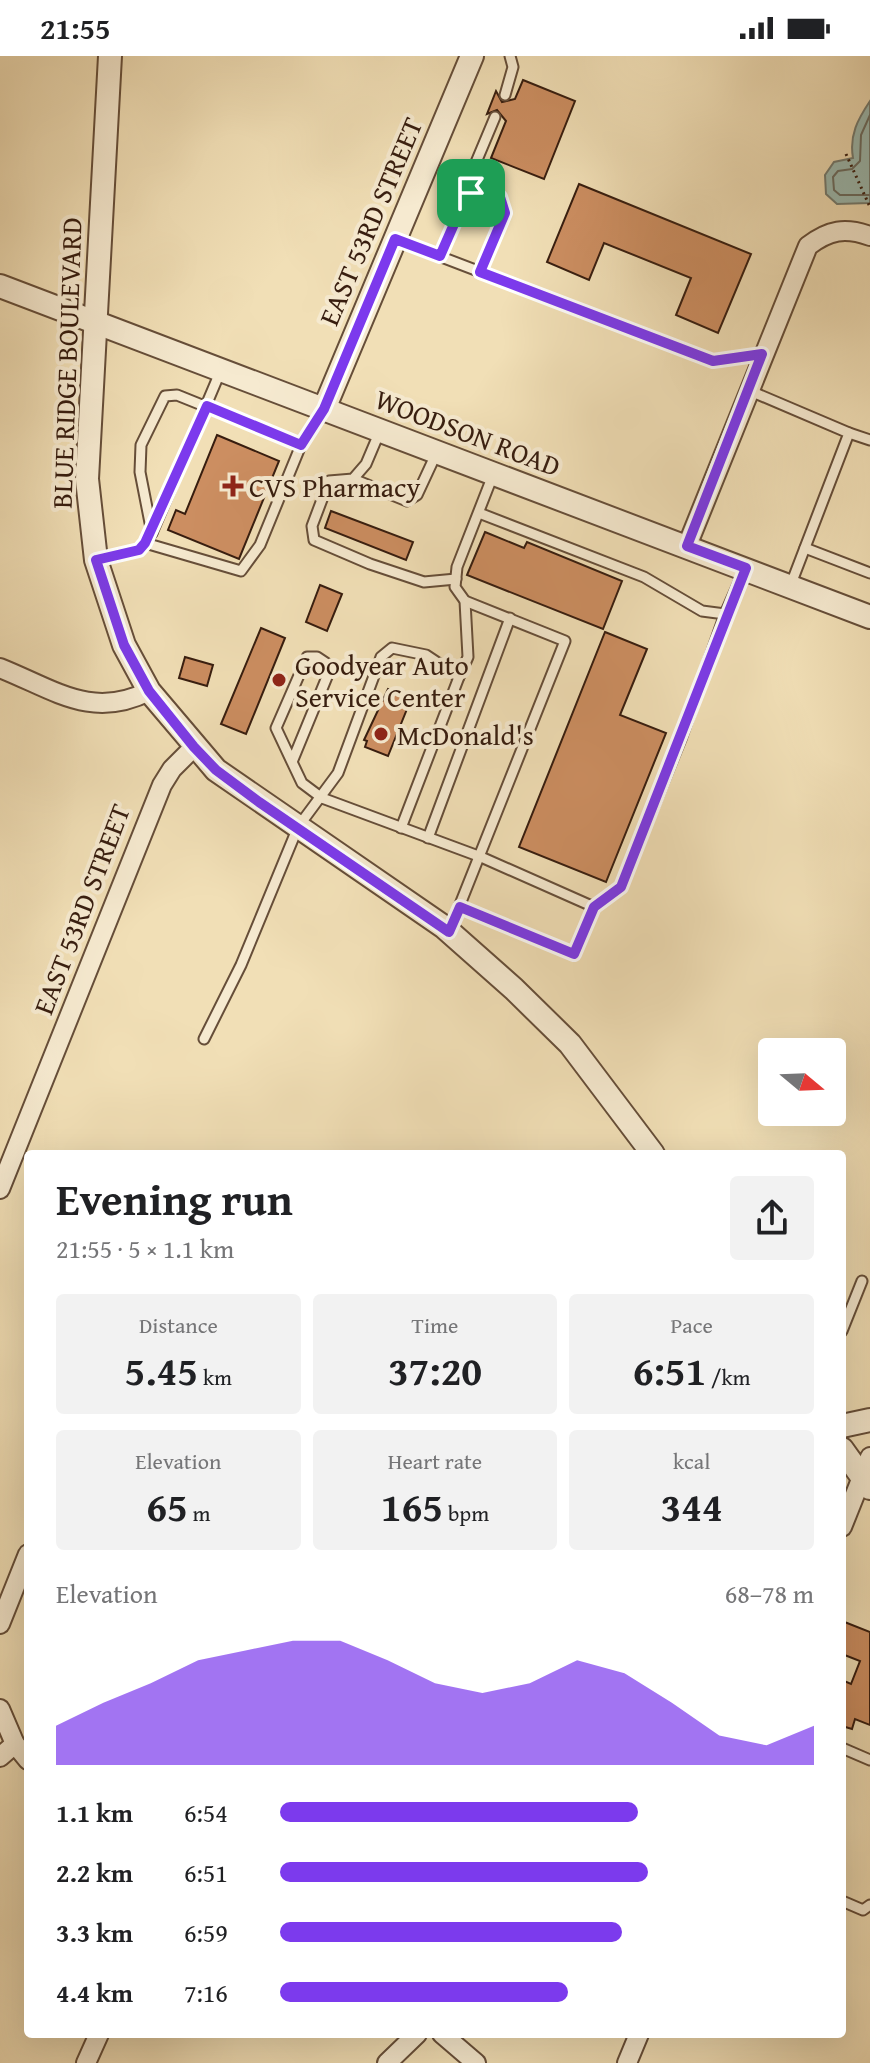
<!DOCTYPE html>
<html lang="en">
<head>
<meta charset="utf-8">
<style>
	:root { --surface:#fff; --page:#f2f2f2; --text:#202124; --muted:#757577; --accent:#7c3aed }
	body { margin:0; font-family:"Gentium Book Plus",serif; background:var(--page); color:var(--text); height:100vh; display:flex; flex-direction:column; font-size:30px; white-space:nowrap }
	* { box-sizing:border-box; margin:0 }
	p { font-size:26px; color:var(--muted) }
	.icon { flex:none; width:44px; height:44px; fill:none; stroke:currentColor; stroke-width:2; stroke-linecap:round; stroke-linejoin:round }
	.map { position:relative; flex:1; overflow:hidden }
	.sheet { position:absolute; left:24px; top:1094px; width:822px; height:888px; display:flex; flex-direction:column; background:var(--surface); border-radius:8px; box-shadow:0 8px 32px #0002 }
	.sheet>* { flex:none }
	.needle { width:52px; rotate:109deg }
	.buttons { position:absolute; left:758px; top:982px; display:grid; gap:16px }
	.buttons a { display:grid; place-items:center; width:88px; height:88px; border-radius:8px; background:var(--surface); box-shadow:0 8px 32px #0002; font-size:40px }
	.pin { position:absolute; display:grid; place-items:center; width:68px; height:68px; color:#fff; margin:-34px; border-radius:16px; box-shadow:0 4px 12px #0006 }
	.round { display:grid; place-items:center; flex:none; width:84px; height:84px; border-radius:8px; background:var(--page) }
	.summary { display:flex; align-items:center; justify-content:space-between; height:136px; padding:0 32px }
	h1 { font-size:44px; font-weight:700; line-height:60px }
	.metrics { display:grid; grid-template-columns:repeat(3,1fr); gap:12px; height:136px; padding:8px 32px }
	.metrics div { display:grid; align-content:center; border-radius:8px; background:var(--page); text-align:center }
	.metrics b { font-size:40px; font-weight:700 }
	.metrics small { font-size:22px; font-weight:400 }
	.metrics p { font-size:22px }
	.chart { height:224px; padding:16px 32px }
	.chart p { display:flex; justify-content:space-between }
	.chart svg { width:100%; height:144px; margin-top:8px; fill:var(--accent); opacity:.7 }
	ul { padding:0 32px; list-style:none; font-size:26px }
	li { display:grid; grid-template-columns:128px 96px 1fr; align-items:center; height:60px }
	li i { height:20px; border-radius:10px; background:var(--accent) }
	.status { display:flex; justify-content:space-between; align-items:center; height:56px; padding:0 40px; background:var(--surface); direction:ltr }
	.status svg { height:22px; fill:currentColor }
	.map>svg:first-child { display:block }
	.water { fill:#9bbcb4; stroke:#737c72; stroke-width:2 }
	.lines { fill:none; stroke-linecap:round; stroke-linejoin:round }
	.shore { stroke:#696c62; stroke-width:2 }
	.building { fill:#cc8e61; stroke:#371d0f; stroke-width:2 }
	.service-casing { stroke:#664e39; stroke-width:13 }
	.minor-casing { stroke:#664e39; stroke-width:22 }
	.tertiary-casing { stroke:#664e39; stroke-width:26 }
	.path { stroke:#371d0f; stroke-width:3; stroke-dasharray:2 4; stroke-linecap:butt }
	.service { stroke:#f6ead0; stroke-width:9 }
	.minor { stroke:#f6ead0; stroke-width:18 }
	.tertiary { stroke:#f6ead0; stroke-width:22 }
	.route-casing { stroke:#fff; stroke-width:16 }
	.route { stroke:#7c3aed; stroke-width:10 }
	.poi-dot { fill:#8f2418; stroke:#f6ead0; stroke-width:3 }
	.labels { text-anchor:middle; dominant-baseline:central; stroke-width:8; stroke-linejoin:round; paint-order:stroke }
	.street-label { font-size:28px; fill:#371d0f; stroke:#f6ead0 }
	.poi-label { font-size:28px; fill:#371d0f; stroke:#f6ead0; text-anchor:start }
</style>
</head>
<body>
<div class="status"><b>21:55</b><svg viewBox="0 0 49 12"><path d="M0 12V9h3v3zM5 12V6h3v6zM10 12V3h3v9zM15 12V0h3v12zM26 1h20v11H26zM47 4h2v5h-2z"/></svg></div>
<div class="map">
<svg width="870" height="2007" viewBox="0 0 870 2007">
	<rect width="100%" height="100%" fill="#f1dfb6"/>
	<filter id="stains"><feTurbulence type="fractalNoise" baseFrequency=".0025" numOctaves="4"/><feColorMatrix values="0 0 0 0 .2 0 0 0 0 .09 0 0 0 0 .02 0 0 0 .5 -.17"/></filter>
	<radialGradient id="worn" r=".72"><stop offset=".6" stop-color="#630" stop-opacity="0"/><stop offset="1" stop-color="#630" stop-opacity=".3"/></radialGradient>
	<path class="water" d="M870,45v102l-33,1 -11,-10 -1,-19 9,-13 19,-4c-4,-23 5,-39 17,-57z"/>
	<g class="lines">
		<path class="shore" d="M870,59l-9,20 -1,26 -8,8 -14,2 -5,6 1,13 6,5h30"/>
	</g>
	<g class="building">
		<path d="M523,24l52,21 -31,78 -53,-21 15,-37 -9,-11 -10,4 9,-23 6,11 13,-3z"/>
		<path d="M579,128l172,70 -33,79 -42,-18 15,-37 -87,-35 -15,37 -42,-18z"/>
		<path d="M217,379l62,26 -40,98 -71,-29 8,-20 9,4z"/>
		<path d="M331,455l82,31 -7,18 -81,-32z"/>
		<path d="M485,476l39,16 3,-6 95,39 -19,48 -136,-54z"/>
		<path d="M320,529l22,9 -15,37 -21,-9z"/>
		<path d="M261,572l24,10 -39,96 -25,-10z"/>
		<path d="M605,576l42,17 -27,66 46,18 -60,149 -87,-35z"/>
		<path d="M185,601l28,8 -6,21 -28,-8z"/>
		<path d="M388,633l23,10 -23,57 -23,-9 2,-6 -3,-1z"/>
		<path d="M842,1565l28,11v93l-15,-6 -3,10 -10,-3v-46l9,4 9,-23 -18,-7z"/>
	</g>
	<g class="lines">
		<g class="service-casing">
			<g id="service">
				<path d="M505,39l8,-28 -3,-11"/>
				<path d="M471,137l-2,-14 26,-62"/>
				<path d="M397,184l316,121 49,-7"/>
				<path d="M440,200l25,-57 15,-8 20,6 5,16 -25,59"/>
				<path d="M748,334l101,43 -58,151"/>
				<path d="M380,375l-14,33 -13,15 -24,2 -17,45 2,14 56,24 54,18 32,-3"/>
				<path d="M849,377l21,7"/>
				<path d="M353,423l54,22 10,-6 20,-43"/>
				<path d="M479,457l165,64 58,34 23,3 19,-43"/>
				<path d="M152,477l-12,-61 1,-27 24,-49 12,-1 124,50 23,-36"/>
				<path d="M145,487l96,28 19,-26 41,-100"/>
				<path d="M805,492l65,25"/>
				<path d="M98,503l41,-9 13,-17 69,-163"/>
				<path d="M459,621l9,-20 -3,-56 -10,-14 2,-20 36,-92"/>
				<path d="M292,706l-16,-34 31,-71h10l9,6 3,9 -37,90 10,21 20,15 159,59 113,50 -20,47 -114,-47"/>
				<path d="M428,782l82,-220"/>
				<path d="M594,851l27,-20 60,-148 44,-125"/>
				<path d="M449,876l116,-291 -100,-40"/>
				<path d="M204,983l37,-74 57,-138 40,-54 43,-116 11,-9 34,7 33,22 -58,151"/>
				<path d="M842,1275l20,-50"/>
				<path d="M842,1692l28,12"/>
				<path d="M842,1845l21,9 7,-5"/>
			</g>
		</g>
		<g class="minor-casing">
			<g id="minor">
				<path d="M687,490l121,-300c21,-16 37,-19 62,-10"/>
				<path d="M0,612c55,22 92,52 149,23"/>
				<path d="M0,1133l162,-404 10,-16 22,-22"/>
				<path d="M842,1471l28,-70"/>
				<path d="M0,1568l28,-70"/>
				<path d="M0,1653l15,35 13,16"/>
				<path d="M0,1701l15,-13"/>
				<path d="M442,1978l34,29"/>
				<path d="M86,2007l13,-29"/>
				<path d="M387,2007l30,-29"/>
				<path d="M627,2007l12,-29"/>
			</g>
		</g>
		<g class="tertiary-casing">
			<g id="tertiary">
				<path d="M110,0l-23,423 9,81 28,85 25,46 67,79 228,157 70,62 56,55 83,110"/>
				<path d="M0,230l870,331"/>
				<path d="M324,353l148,-353"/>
				<path d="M842,1370l28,-6"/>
				<path d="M842,1393l28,39"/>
			</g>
		</g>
		<path class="path" d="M846,98l24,53"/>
		<use href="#service" class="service"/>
		<use href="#minor" class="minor"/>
		<use href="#tertiary" class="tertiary"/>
	</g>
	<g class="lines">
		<g class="route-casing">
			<path id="route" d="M480,135l20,6 5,16 -25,59 233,89 49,-7 -75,192 59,22 -125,319 -27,20 -20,47 -114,-47 -11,25 -190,-130 -43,-32 -22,-23 -45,-56 -25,-46 -28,-85 43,-10 6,-7 62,-137 94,39 23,-36 71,-170 45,17 25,-57z"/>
		</g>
		<use href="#route" class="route"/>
	</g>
	<g class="poi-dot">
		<path d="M229 418h8v8h8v8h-8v8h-8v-8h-8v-8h8z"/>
		<circle cx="279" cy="624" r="8"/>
		<circle cx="381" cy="678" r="8"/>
	</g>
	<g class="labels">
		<g class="street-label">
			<text transform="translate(370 165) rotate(-67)">EAST 53RD STREET</text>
			<text transform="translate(66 307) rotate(-88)">BLUE RIDGE BOULEVARD</text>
			<text transform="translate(468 376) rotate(21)">WOODSON ROAD</text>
			<text transform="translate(81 853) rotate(-69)">EAST 53RD STREET</text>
		</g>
		<g class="poi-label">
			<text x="249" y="430">CVS Pharmacy</text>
			<text x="295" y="608">Goodyear Auto<tspan x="295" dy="32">Service Center</tspan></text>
			<text x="397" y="678">McDonald's</text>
		</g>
	</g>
	<rect width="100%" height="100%" filter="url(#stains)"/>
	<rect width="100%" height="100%" fill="url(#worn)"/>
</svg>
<div class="buttons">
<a><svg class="needle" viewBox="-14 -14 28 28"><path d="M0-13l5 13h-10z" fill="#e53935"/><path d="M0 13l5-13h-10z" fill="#757577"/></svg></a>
</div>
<div class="pin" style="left:471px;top:137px;background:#1e9e55"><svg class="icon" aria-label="arrive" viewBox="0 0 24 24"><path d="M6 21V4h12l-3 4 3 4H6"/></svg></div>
<section class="sheet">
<div class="summary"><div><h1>Evening run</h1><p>21:55 · 5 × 1.1 km</p></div><a class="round"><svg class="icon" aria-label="share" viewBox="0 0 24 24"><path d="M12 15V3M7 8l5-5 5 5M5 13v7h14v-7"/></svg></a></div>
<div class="metrics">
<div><p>Distance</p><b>5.45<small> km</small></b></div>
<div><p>Time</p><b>37:20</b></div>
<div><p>Pace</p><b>6:51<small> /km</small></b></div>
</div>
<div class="metrics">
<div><p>Elevation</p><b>65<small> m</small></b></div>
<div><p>Heart rate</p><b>165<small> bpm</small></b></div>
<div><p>kcal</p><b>344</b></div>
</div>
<div class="chart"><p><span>Elevation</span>68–78 m</p>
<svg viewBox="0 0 160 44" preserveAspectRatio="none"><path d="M0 44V32L10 25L20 19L30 12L40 9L50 6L60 6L70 12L80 19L90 22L100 19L110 12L120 16L130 25L140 35L150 38L160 32V44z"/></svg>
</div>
<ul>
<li><b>1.1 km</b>6:54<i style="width:67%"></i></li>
<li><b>2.2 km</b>6:51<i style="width:69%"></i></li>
<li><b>3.3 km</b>6:59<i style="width:64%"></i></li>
<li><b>4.4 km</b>7:16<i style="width:54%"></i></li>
</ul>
</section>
</div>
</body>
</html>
